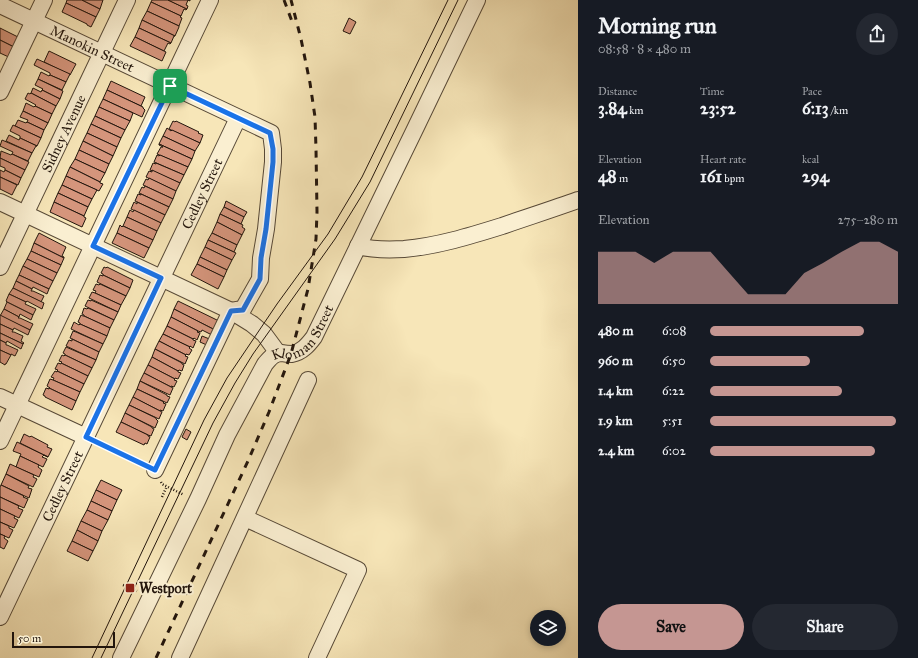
<!DOCTYPE html>
<html lang="en">
<head>
<meta charset="utf-8">
<style>
	:root { --surface:#171b24; --page:#242831; --text:#f1f3f6; --muted:#9ea1a6; --accent:#c59692 }
	body { margin:0; font-family:"IM FELL Great Primer",serif; background:var(--page); color:var(--text); height:100vh; display:flex; flex-direction:column; font-size:15px; white-space:nowrap }
	* { box-sizing:border-box; margin:0 }
	p { font-size:13px; color:var(--muted) }
	.icon { flex:none; width:22px; height:22px; fill:none; stroke:currentColor; stroke-width:2; stroke-linecap:round; stroke-linejoin:round }
	.map { position:relative; flex:1; overflow:hidden }
	.drawer { display:flex; flex-direction:column; background:var(--surface); width:340px }
	.drawer>* { flex:none }
	.buttons { position:absolute; left:530px; top:610px; display:grid; gap:8px }
	.buttons a { display:grid; place-items:center; width:36px; height:36px; border-radius:50%; background:var(--surface); box-shadow:0 2px 6px #0003; font-size:20px }
	.scale { position:absolute; left:12px; bottom:10px; width:103px; box-sizing:border-box; padding-left:4px; border:2px solid #22150c; border-top:0; font-size:11px; line-height:14px; white-space:nowrap; color:#22150c; -webkit-text-stroke:3px #faefd1; paint-order:stroke }
	.pin { position:absolute; display:grid; place-items:center; width:34px; height:34px; color:#fff; margin:-17px; border-radius:8px; box-shadow:0 2px 6px #0006 }
	.round { display:grid; place-items:center; flex:none; width:42px; height:42px; border-radius:21px; background:var(--page) }
	.headline { display:flex; align-items:center; justify-content:space-between; height:68px; padding:0 20px }
	h1 { font-size:22px; font-weight:800; line-height:30px }
	.metrics { display:grid; grid-template-columns:repeat(3,1fr); gap:6px; height:68px; padding:4px 20px }
	.metrics div { display:grid; align-content:center }
	.metrics b { font-size:17px; font-weight:800 }
	.metrics small { font-size:11px; font-weight:400 }
	.metrics p { font-size:11px }
	.chart { height:112px; padding:8px 20px }
	.chart p { display:flex; justify-content:space-between }
	.chart svg { width:100%; height:72px; margin-top:4px; fill:var(--accent); opacity:.7 }
	.cta { display:flex; gap:8px; margin-top:auto; padding:8px 20px }
	.cta a { flex:1; height:46px; border-radius:24px; background:var(--accent); color:#111; font-size:16px; font-weight:800; line-height:46px; text-align:center }
	.cta a+a { background:var(--page); color:var(--text) }
	ul { padding:0 20px; list-style:none; font-size:13px }
	li { display:grid; grid-template-columns:64px 48px 1fr; align-items:center; height:30px }
	li i { height:10px; border-radius:5px; background:var(--accent) }
	main { display:flex; flex:1; min-height:0 }
	.map>svg:first-child { display:block }
	.building { fill:#d5957c; stroke:#22150c }
	.lines { fill:none; stroke-linecap:round; stroke-linejoin:round }
	.minor-casing { stroke:#574937; stroke-width:18 }
	.path { stroke:#22150c; stroke-width:2.5; stroke-dasharray:1 2; stroke-linecap:butt }
	.minor { stroke:#faefd1; stroke-width:16 }
	.tram { stroke:#22150c; stroke-width:1 }
	.rail { stroke:#22150c; stroke-width:3; stroke-dasharray:7 7; stroke-linecap:butt }
	.route-casing { stroke:#fff; stroke-width:8 }
	.route { stroke:#1a73e8; stroke-width:5 }
	.poi-dot { fill:#8f2418; stroke:#faefd1; stroke-width:1.5 }
	.labels { text-anchor:middle; dominant-baseline:central; stroke-width:4; stroke-linejoin:round; paint-order:stroke }
	.street-label { font-size:14px; fill:#22150c; stroke:#faefd1 }
	.poi-label { font-size:14px; font-weight:bold; fill:#22150c; stroke:#faefd1; text-anchor:start }
</style>
</head>
<body>
<main>
<div class="map">
<svg width="578" height="658" viewBox="0 0 578 658">
	<rect width="100%" height="100%" fill="#f7e6b8"/>
	<filter id="stains"><feTurbulence type="fractalNoise" baseFrequency=".005" numOctaves="4"/><feColorMatrix values="0 0 0 0 .2 0 0 0 0 .09 0 0 0 0 .02 0 0 0 .5 -.17"/></filter>
	<radialGradient id="worn" r=".72"><stop offset=".6" stop-color="#630" stop-opacity="0"/><stop offset="1" stop-color="#630" stop-opacity=".3"/></radialGradient>
	<g class="building">
		<path d="M67,0h15l18,9 -4,8 -30,-14z"/>
		<path d="M82,0h21l-3,9z"/>
		<path d="M152,0h16l19,9 -1,1 -2,-1 -3,7 -30,-14z"/>
		<path d="M168,0h22v1l-2,-1 -2,5 2,1 -1,3z"/>
		<path d="M151,2l30,14 -1,1 2,1 -3,8 -32,-15z"/>
		<path d="M66,3l30,14 -5,10 -4,-2v-1l-25,-12z"/>
		<path d="M147,11l32,15v1l-4,9 -33,-16z"/>
		<path d="M349,18l7,4 -6,12 -7,-3z"/>
		<path d="M142,20l33,16h-1l-3,7 -32,-15z"/>
		<path d="M0,28l22,11 -4,10 -18,-9z"/>
		<path d="M139,28l32,15 -1,1 -2,-1 -4,8 -29,-14z"/>
		<path d="M135,37l31,15 -4,9 -32,-15z"/>
		<path d="M0,40l18,9 -5,10 -13,-6z"/>
		<path d="M49,51l27,13 -6,11 -26,-13z"/>
		<path d="M37,59l33,15 -4,8 -16,-7v-2l-16,-8z"/>
		<path d="M41,72l8,4 1,-1 16,7 -4,8 -24,-11z"/>
		<path d="M38,79l25,12 -3,8 -18,-9 1,-1 -8,-4z"/>
		<path d="M111,81l34,16 -4,9 -34,-16z"/>
		<path d="M33,88l8,4 1,-2 18,9 -4,7 -25,-13z"/>
		<path d="M107,90l36,17v1l2,2 -3,7 -39,-18z"/>
		<path d="M28,93l2,1 1,-1 25,13 -4,8 -17,-8 1,-1 -11,-6z"/>
		<path d="M103,99l30,14 -3,8 -31,-14z"/>
		<path d="M26,103l8,4 1,-1 17,8 -4,9 -25,-12z"/>
		<path d="M99,107l31,14 -5,9 -30,-14z"/>
		<path d="M23,111l25,12 -4,7 -17,-8 1,-2 -8,-3z"/>
		<path d="M95,116l30,14 -4,8 -30,-14z"/>
		<path d="M18,120l8,3 1,-1 17,8 -3,8 -26,-12z"/>
		<path d="M173,121l2,1 1,-1 23,11 -1,1 5,2 -3,8 -31,-14z"/>
		<path d="M91,124l30,14 -4,9 -30,-14z"/>
		<path d="M13,125l28,13 -4,8 -17,-8v-2l-10,-5z"/>
		<path d="M167,128l4,3 1,-1 28,13 -5,8 -32,-15z"/>
		<path d="M87,133l30,14 -4,9 -30,-15z"/>
		<path d="M9,135l10,5 1,-2 17,8h-1l-4,7 -26,-12z"/>
		<path d="M163,136l32,15 -3,8 -33,-15z"/>
		<path d="M2,140l30,13 -4,8 -16,-7 1,-2 -13,-6z"/>
		<path d="M83,141l30,15 -4,8 -30,-14z"/>
		<path d="M159,144l33,15 -4,8 -31,-13 4,-7h2l-4,-2z"/>
		<path d="M79,150l30,14 -4,9 -30,-14z"/>
		<path d="M1,151l10,4 1,-1 17,8 -4,8 -25,-12z"/>
		<path d="M157,155l2,1 1,-1 28,12 -4,8 -30,-13z"/>
		<path d="M0,158l25,12 -4,8 -16,-8v-2l-5,-2z"/>
		<path d="M75,159l30,14 -5,9 -30,-15z"/>
		<path d="M153,163l3,1v-1l28,12 -4,8 -30,-13z"/>
		<path d="M70,167l30,15v1l3,1 -4,7 -33,-15z"/>
		<path d="M0,170l4,2 1,-2 16,8 -3,7 -18,-8z"/>
		<path d="M152,170l28,13 -4,8 -30,-14 3,-6 3,1z"/>
		<path d="M66,176l31,14 -5,9 -30,-14z"/>
		<path d="M0,177l17,8 -5,10 -12,-6z"/>
		<path d="M149,178l27,13 -3,8 -30,-14 3,-6 2,1z"/>
		<path d="M62,185l30,14 -4,8 -30,-14z"/>
		<path d="M145,186l28,13 -4,8 -30,-14 3,-6 2,1z"/>
		<path d="M58,193l30,14 -4,9 -30,-14z"/>
		<path d="M138,194l3,1v-1l28,13 -4,8 -30,-14z"/>
		<path d="M226,201l21,11 -3,5 -20,-10z"/>
		<path d="M54,202l30,14v1l2,1 -4,9 -32,-15z"/>
		<path d="M134,202l3,2v-2l28,13 -4,8 -30,-14z"/>
		<path d="M224,207l20,10 -3,7 -21,-10z"/>
		<path d="M130,210l3,2 1,-2 27,13 -4,8 -30,-14z"/>
		<path d="M220,214l23,11 -1,2 3,2 -3,6 -25,-13z"/>
		<path d="M127,217l30,14 -4,9 -30,-14z"/>
		<path d="M217,222l25,13 -5,10 -25,-12z"/>
		<path d="M120,225l2,2 1,-1 30,14 -4,8 -32,-15z"/>
		<path d="M39,233l27,14 -4,9 2,1v1l-30,-15z"/>
		<path d="M117,233l32,15 -5,10 -32,-15z"/>
		<path d="M212,233l25,12 -3,7 -26,-12z"/>
		<path d="M208,240l28,13 -4,7 -27,-13z"/>
		<path d="M34,243l30,15 -3,7 -30,-14z"/>
		<path d="M205,247l27,13 -5,10 -27,-13z"/>
		<path d="M31,251l30,14 -4,8 -30,-14z"/>
		<path d="M200,257l27,13 -3,7 -27,-13z"/>
		<path d="M27,259l30,14 -4,8 -30,-15z"/>
		<path d="M197,264l27,13 -6,12 -27,-14z"/>
		<path d="M23,266l30,15 -4,8 -30,-14z"/>
		<path d="M104,267l2,1 1,-1 26,13 -3,8 -27,-13v-1l-2,-1z"/>
		<path d="M19,275l30,14 -2,5 -14,-7 -1,2 -16,-8z"/>
		<path d="M100,275l3,1v-1l27,13 -4,8 -29,-14z"/>
		<path d="M16,281l16,8 -1,2h2l11,5 -3,6 -28,-14z"/>
		<path d="M96,284l3,1 1,-1 26,12 -5,9 -26,-12 1,-2 -3,-1z"/>
		<path d="M13,288l31,15 -2,6 -15,-8 -1,1 -17,-8z"/>
		<path d="M92,292l3,1 26,12 -3,7 -29,-14z"/>
		<path d="M9,294l17,8 -1,2 11,5 -3,6 -26,-13 -1,-1z"/>
		<path d="M88,300l3,1v-1l27,12 -4,8 -29,-14z"/>
		<path d="M178,301l43,21 -4,9 -43,-22z"/>
		<path d="M7,302l26,13 -2,5 -11,-6 -1,3 -15,-8z"/>
		<path d="M84,308l3,1 1,-1 26,12 -4,8 -26,-12v-1l-2,-1z"/>
		<path d="M4,309l15,8 -1,1h2l13,6 -3,6 -30,-14z"/>
		<path d="M174,309l43,22 -3,5 -12,-6 -1,2 -3,-1 -27,-14z"/>
		<path d="M0,315l30,15 -2,5 -14,-7 -1,2 -13,-6z"/>
		<path d="M81,315l2,1h1l26,12 -3,8 -27,-12v-1l-2,-1z"/>
		<path d="M171,317l27,14 -1,1 3,1 -3,7 -3,-2 -1,1 -26,-13z"/>
		<path d="M74,322l5,3 1,-1 27,12 -4,8 -32,-15z"/>
		<path d="M0,324l13,6 -1,2h2l9,4 -2,5 3,2 -1,1 -23,-11z"/>
		<path d="M167,326l26,13v1l3,1 -3,7 -3,-2v1l-27,-13z"/>
		<path d="M73,331l3,1 27,12 -4,8 -29,-14z"/>
		<path d="M0,333l23,11 -2,5 -14,-8 -1,2 -6,-3z"/>
		<path d="M163,334l27,13 -1,1 3,2 -3,5 -3,-1v1l-27,-14z"/>
		<path d="M202,336l10,4 -3,6 -9,-4z"/>
		<path d="M72,339l27,13 -3,8 -30,-14 3,-6 3,1z"/>
		<path d="M0,340l6,3v2h1l11,5 -3,6 -4,-2v1l-11,-5z"/>
		<path d="M159,341l27,14 -1,1 3,1 -3,7 -30,-15z"/>
		<path d="M66,347l30,13 -4,8 -27,-13v-1l-2,-1z"/>
		<path d="M155,349l27,14v1l2,1 -2,6 -3,-1 -1,1 -26,-14z"/>
		<path d="M0,350l11,5 -5,9h-1v1l-5,-3z"/>
		<path d="M62,355l2,1 1,-1 27,13 -4,8 -27,-13 1,-1 -3,-1z"/>
		<path d="M152,357l26,14v1l3,1 -3,6 -3,-1v1l-27,-14z"/>
		<path d="M58,363l3,1v-1l27,13 -4,8 -27,-13 1,-1 -3,-1z"/>
		<path d="M148,365l27,14 -1,1 3,1 -3,6 -3,-1v1l-27,-14z"/>
		<path d="M55,371l2,1v-1l27,13 -4,8 -27,-12 1,-2 -3,-1z"/>
		<path d="M144,373l29,15 -3,7 -30,-14z"/>
		<path d="M50,379l3,1 27,12 -4,9 -27,-13h1l-3,-2z"/>
		<path d="M140,381l27,14v1l3,1 -3,6 -30,-14z"/>
		<path d="M46,388l3,1v-1l27,13 -4,9 -27,-13v-1l-2,-1z"/>
		<path d="M137,389l27,13 -1,1 3,1 -3,7 -3,-1v1l-27,-14z"/>
		<path d="M133,397l29,15 -3,7 -30,-14z"/>
		<path d="M129,405l27,13v1l2,2 -3,7 -30,-15z"/>
		<path d="M125,413l27,14v1l2,1 -3,7 -3,-1 -27,-13z"/>
		<path d="M121,422l27,13v1l2,1 -3,7 -2,-1 -1,2 -28,-13z"/>
		<path d="M186,429l5,3 -4,8 -5,-3z"/>
		<path d="M24,434l6,3 1,-1 17,9 -1,2 5,2 -4,8 -28,-14z"/>
		<path d="M17,442l31,15 -4,-2 -2,2 5,2 -4,8 -23,-11 1,-2 -8,-3z"/>
		<path d="M20,456l19,9 -1,2 4,3 -3,7 -23,-10z"/>
		<path d="M10,464l24,11 -1,2 4,2 -4,8 -27,-13z"/>
		<path d="M6,474l23,12 -1,2 4,1 -3,9 -28,-13z"/>
		<path d="M101,480l21,10 -5,10 -21,-10z"/>
		<path d="M1,485l23,11 -1,1 5,2 -4,9 -24,-11v-10z"/>
		<path d="M96,490l21,10 -5,11 -21,-10z"/>
		<path d="M0,497l19,9 -1,2 5,2 -4,8 -19,-9z"/>
		<path d="M91,501l21,10 -4,9 -21,-10z"/>
		<path d="M0,509l15,7 -1,2 4,2 -4,8 -14,-6z"/>
		<path d="M87,510l21,10 -6,11 -21,-10z"/>
		<path d="M81,521l21,10 -4,10 -21,-11z"/>
		<path d="M0,522l9,4v2l4,2 -4,8 -9,-4z"/>
		<path d="M77,530l21,11 -5,10 -21,-10z"/>
		<path d="M0,534l5,2 -1,2 4,3 -4,8 -4,-2z"/>
		<path d="M72,541l21,10 -5,10 -21,-10z"/>
	</g>
	<g class="lines">
		<g class="minor-casing">
			<g id="minor">
				<path id="s1" d="M0,5l271,128 2,16v13l-7,67 -5,29 -1,21 -17,30 -12,2"/>
				<path d="M0,92l44,-92"/>
				<path d="M0,202l231,109 21,13 12,10 14,19"/>
				<path d="M358,246c15,4 30,4 46,3 34,-3 66,-13 98,-23 26,-9 51,-17 76,-26"/>
				<path id="s2" d="M0,267l127,-267"/>
				<path d="M0,397l86,40"/>
				<path d="M0,441l210,-441"/>
				<path d="M155,470l76,-159"/>
				<path d="M245,518l113,52 -41,88"/>
				<path id="s3" d="M0,617l238,-499"/>
				<path id="s4" d="M121,658l77,-159 29,-64 38,-71c5,-6 9,-11 17,-11 4,1 7,1 10,1 10,-2 16,-9 22,-17l102,-210 61,-127"/>
				<path d="M180,658l128,-278"/>
			</g>
		</g>
		<g class="path">
			<path d="M99,443l44,21"/>
			<path d="M161,482l1,2 22,11"/>
			<path d="M162,497l5,-11"/>
			<path d="M123,585l14,6"/>
		</g>
		<use href="#minor" class="minor"/>
		<g class="tram">
			<path d="M92,658l112,-238 23,-42 50,-74 51,-70 34,-57 21,-43 65,-134"/>
			<path d="M101,658l112,-235 22,-40 18,-29 82,-115 35,-57 88,-182"/>
		</g>
		<g class="rail">
			<path d="M284,0l9,24"/>
			<path d="M156,658l92,-197 21,-49 22,-58 17,-65 8,-50 1,-27 -1,-63 -1,-32 -5,-34 -9,-44 -10,-39"/>
		</g>
	</g>
	<g class="lines">
		<g class="route-casing">
			<path id="route" d="M170,86l100,47 3,16v13l-7,67 -5,29 -1,21 -17,31 -12,1 -76,159 -69,-33 75,-159 -68,-32z"/>
		</g>
		<use href="#route" class="route"/>
	</g>
	<rect class="poi-dot" x="125" y="583" width="10" height="10" rx="2"/>
	<g class="labels">
		<g class="street-label">
			<text stroke="none"><textPath href="#s1" startOffset="102">Manokin Street</textPath></text>
			<text stroke="none"><textPath href="#s2" startOffset="148">Sidney Avenue</textPath></text>
			<text stroke="none"><textPath href="#s3" startOffset="469">Cedley Street</textPath></text>
			<text stroke="none"><textPath href="#s4" startOffset="380">Kloman Street</textPath></text>
			<text stroke="none"><textPath href="#s3" startOffset="145">Cedley Street</textPath></text>
		</g>
		<g class="poi-label">
			<text x="139" y="588">Westport</text>
		</g>
	</g>
	<rect width="100%" height="100%" filter="url(#stains)"/>
	<rect width="100%" height="100%" fill="url(#worn)"/>
</svg>
<div class="buttons">
<a><svg class="icon" aria-label="layers" viewBox="0 0 24 24"><path d="M12 4l9 5-9 5-9-5zM3 14l9 5 9-5"/></svg></a>
</div>
<div class="scale">50 m</div>
<div class="pin" style="left:170px;top:86px;background:#1e9e55"><svg class="icon" aria-label="arrive" viewBox="0 0 24 24"><path d="M6 21V4h12l-3 4 3 4H6"/></svg></div>
</div>
<section class="drawer">
<div class="headline"><div><h1>Morning run</h1><p>08:58 · 8 × 480 m</p></div><a class="round"><svg class="icon" aria-label="share" viewBox="0 0 24 24"><path d="M12 15V3M7 8l5-5 5 5M5 13v7h14v-7"/></svg></a></div>
<div class="metrics">
<div><p>Distance</p><b>3.84<small> km</small></b></div>
<div><p>Time</p><b>23:52</b></div>
<div><p>Pace</p><b>6:13<small> /km</small></b></div>
</div>
<div class="metrics">
<div><p>Elevation</p><b>48<small> m</small></b></div>
<div><p>Heart rate</p><b>161<small> bpm</small></b></div>
<div><p>kcal</p><b>294</b></div>
</div>
<div class="chart"><p><span>Elevation</span>275–280 m</p>
<svg viewBox="0 0 160 44" preserveAspectRatio="none"><path d="M0 44V12L10 12L20 12L30 19L40 12L50 12L60 12L70 25L80 38L90 38L100 38L110 25L120 19L130 12L140 6L150 6L160 12V44z"/></svg>
</div>
<ul>
<li><b>480 m</b>6:08<i style="width:82%"></i></li>
<li><b>960 m</b>6:50<i style="width:53%"></i></li>
<li><b>1.4 km</b>6:22<i style="width:70%"></i></li>
<li><b>1.9 km</b>5:51<i style="width:99%"></i></li>
<li><b>2.4 km</b>6:02<i style="width:88%"></i></li>
</ul>
<div class="cta"><a>Save</a><a>Share</a></div>
</section>
</main>
</body>
</html>
